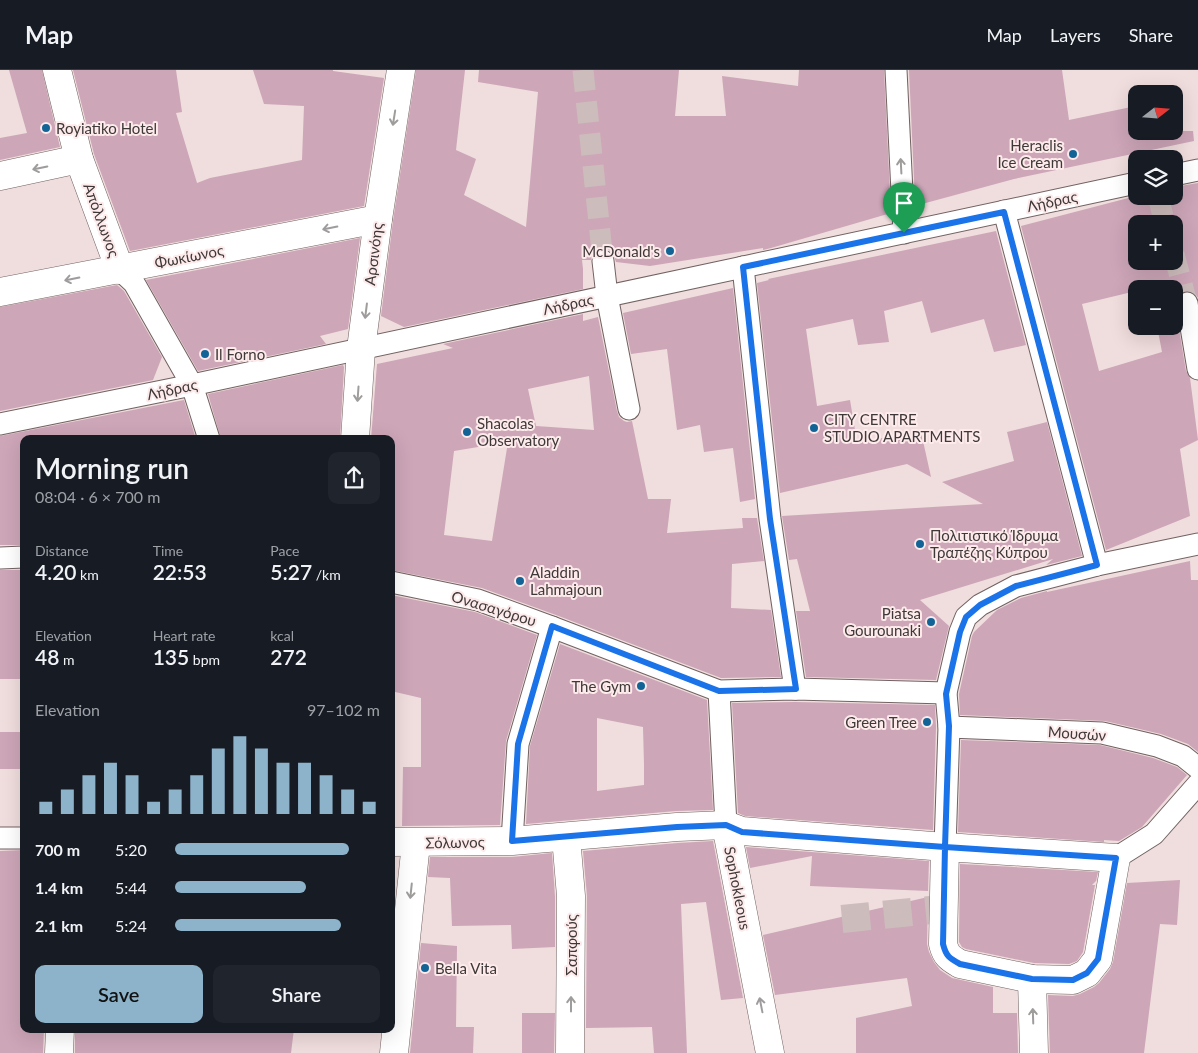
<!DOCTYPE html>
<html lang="en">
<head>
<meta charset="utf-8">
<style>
	:root { --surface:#171b24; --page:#20242c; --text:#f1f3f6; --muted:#9ea1a6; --line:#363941; --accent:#8db3cb }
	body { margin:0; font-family:Lato,sans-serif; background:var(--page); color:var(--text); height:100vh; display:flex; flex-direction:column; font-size:19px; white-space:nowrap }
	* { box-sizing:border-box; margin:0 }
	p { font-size:16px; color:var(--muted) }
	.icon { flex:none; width:28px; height:28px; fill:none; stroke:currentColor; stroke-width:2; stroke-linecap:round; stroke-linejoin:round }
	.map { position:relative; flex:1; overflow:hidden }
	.side { position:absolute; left:20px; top:365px; width:375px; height:598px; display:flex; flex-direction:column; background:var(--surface); border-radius:10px; box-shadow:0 5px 20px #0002 }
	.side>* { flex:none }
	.needle { width:32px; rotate:73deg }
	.fabs { position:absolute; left:1128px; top:15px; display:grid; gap:10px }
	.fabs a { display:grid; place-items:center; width:55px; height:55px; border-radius:10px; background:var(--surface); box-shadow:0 5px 20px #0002; font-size:25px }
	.pin { position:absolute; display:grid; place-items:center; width:42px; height:42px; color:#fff; margin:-51px -21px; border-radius:50% 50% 50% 0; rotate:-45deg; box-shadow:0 0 5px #0007 }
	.pin .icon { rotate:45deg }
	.round { display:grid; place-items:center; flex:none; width:52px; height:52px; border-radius:10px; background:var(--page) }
	.head { display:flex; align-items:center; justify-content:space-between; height:85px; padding:0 15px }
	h1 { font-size:28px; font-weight:600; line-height:38px }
	.stats { display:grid; grid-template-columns:repeat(3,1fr); gap:8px; height:85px; padding:5px 15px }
	.stats div { display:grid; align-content:center }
	.stats b { font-size:21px; font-weight:600 }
	.stats small { font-size:14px; font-weight:400 }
	.stats p { font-size:14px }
	.chart { height:140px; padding:10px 15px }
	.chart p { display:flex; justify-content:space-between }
	.chart svg { width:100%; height:90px; margin-top:5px; stroke:var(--accent); stroke-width:6 }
	.action { display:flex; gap:10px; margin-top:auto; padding:10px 15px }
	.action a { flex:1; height:58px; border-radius:10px; background:var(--accent); color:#111; font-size:20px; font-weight:600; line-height:58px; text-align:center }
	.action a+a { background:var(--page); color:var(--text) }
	ul { padding:0 15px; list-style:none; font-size:16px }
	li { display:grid; grid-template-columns:80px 60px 1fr; align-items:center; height:38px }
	li i { height:12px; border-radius:6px; background:var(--accent) }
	header { display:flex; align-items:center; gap:30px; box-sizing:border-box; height:70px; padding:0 25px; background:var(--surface); border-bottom:1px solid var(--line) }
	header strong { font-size:24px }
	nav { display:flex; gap:28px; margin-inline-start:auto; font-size:18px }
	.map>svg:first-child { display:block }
	.building { fill:#cda6b8; fill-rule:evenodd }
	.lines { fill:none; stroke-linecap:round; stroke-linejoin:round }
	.pedestrian-tunnel { stroke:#cdbcbc; stroke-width:21; stroke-dasharray:21 11; stroke-linecap:butt }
	.minor-tunnel { stroke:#cdbcbc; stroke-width:28; stroke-dasharray:28 14; stroke-linecap:butt }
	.pedestrian-casing { stroke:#726262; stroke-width:23 }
	.minor-casing { stroke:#726262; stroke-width:29 }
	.pedestrian { stroke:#fff; stroke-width:21 }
	.minor { stroke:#fff; stroke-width:28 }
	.oneway { stroke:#9f9c9c }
	.route-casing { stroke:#fff; stroke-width:10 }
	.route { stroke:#1a73e8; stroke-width:6 }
	.poi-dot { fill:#126496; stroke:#fdeaeb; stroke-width:2 }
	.labels { text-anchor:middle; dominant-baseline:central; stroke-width:4; stroke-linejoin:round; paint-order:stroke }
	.poi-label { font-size:15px; fill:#3f3838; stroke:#fdeaeb; text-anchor:start }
	.street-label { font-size:15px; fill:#3f3838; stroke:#fdeaeb }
</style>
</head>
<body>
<header>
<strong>Map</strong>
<nav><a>Map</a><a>Layers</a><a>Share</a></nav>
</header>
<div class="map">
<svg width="1198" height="983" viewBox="0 0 1198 983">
	<rect width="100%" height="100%" fill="#f0dddd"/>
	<g class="building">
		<path d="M9,0h33l18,77 -60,13v-22l27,-5z"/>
		<path d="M73,0h103l6,42 -6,1 21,70 13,-5 92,-18 2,-54 -40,-2 -11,-34h80v1l51,7 -20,128 -234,45 -36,-97z"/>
		<path d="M416,0h49l-9,80 20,9 -12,36 62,32 12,-135 -60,-10 1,-12h200l-4,46h51l-4,-40 76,10 1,-16h85l7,143 -120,35 -8,2v-2l-113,18 -34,-4 -3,-9 -5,-4h-7l-6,2 -3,5 -1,4h-9l1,9v20l-179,38 -23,-11 12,-95z"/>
		<path d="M909,0h153l7,50 67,-14v25h57l1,10 -180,38 -92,25 -7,-4z"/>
		<path d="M1198,113v115l-2,-3 -4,-3 -8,-1 -5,2 -3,5 -1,7 11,66 4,7 8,62 -18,9 10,67 -84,34 -85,-324 115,-30h38v-9zM1136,154h38v37h-38zM1151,218v1h23v37h-17l5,26 -63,19 -17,-67 54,-13v-2z"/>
		<path d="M996,161l30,114 -32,7 -10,-33 -53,14 -9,-32 -38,10 5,31 -31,3 -5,-26 -47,10 11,77 33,-6 7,42 64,-10 10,45 -24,-13 -127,29 -23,-210 12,-3 -1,-1z"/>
		<path d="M360,168l-12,91 -28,7 6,8 -128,27 -52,-91z"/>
		<path d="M117,215l7,6 38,66 -9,23 -153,31v-104z"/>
		<path d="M733,218l22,211 -15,3 -7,-54 -29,4 -4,-27 -23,5 -10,-81 -36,5 -8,-41z"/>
		<path d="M583,244v7l15,-4 19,94 2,6 5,4 3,1 5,-1 16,78h23l-4,34 76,-5 -1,-10h15l7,43 -32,3 -1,44 40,2 10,67 -60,1 -165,-63 -74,-27 -91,-18v-131h-20l6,-75 76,-16 -10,-4zM589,306l5,54 -58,-4 -8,-37zM508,372l-16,99 -48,-6 10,-84z"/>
		<path d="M343,295l1,2 -4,72h-119l-13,-45z"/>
		<path d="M184,330l12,39h-172v106h-24v-109z"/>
		<path d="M1047,352l35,134 -36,9 7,-6 -133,41 29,26 -13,54 -130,-3 -10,-66h14l-13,-52 -8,1 -7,-44 201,-12 -41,-22 72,-21 -7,-29z"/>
		<path d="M1190,491l1,19h7v172l-10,-8 -27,-10 -56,-13 -145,-6 -1,-21 13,-58 2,-4 23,-22 24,-12 26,-7v1z"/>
		<rect x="0" y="500" width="24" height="109"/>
		<path d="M391,525l84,17 62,23 -31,106 -6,84 -98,1 1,-59h18v-69l-30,-7z"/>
		<path d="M560,574l147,56 6,110 -37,1 -150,13 4,-78zM597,648l46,9 1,37v21l-47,6z"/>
		<path d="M795,632l140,3 1,22 -3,103 -188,-14 -7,-3 -6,-110z"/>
		<rect x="0" y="662" width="24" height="37"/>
		<path d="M961,670l139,5 53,13 24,9 10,8 -45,52 -23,14 -15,-1v2l-146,-10z"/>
		<path d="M713,771l30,157 -22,2 -15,-98 -25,2 6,149h-33l-2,-26 -66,1 1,-132 -4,-45 95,-8z"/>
		<path d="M746,777l183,14 -1,30 -118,-5 2,-30 -62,12z"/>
		<path d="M24,780v179h20l-1,24h-43v-202z"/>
		<path d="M552,783l3,44v50l-43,2 -1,-24 -59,1 -2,-48 -22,-1 2,-20h82z"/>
		<path d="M960,794l138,8 -2,9 -4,4h3l-12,67 -6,9 -8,3 -35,-1 -68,-14 -4,-2 -3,-5z"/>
		<path d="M1180,810l-3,45 -17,-1 -16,129h-94l-2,-58 25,1 7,-2 14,-7 5,-4 11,-14 3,-7 14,-79z"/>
		<path d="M928,827l-1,47 2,8 5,10 6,8 12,8 41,9v26h24l1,40h-162v-35l56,-12 -5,-28 -132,17 -12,-60z"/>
		<path d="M421,873l36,3 -1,81h18l-1,26h-63z"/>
		<path d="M522,943h33l-1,40h-32z"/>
		<path d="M75,959h219l-3,24h-216z"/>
	</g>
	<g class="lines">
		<g class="pedestrian-tunnel">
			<path d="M583,0l20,191"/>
			<path d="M1158,126l7,28"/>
			<path d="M1174,184l13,49"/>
		</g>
		<path class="minor-tunnel" d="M842,849l89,-9"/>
		<g class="pedestrian-casing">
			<g id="pedestrian">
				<path d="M896,0l8,163"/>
				<path d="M1174,105l24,-5"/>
				<path d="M1004,141l93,354"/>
				<path d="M603,191l4,35 22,113"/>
				<path d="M743,197l27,252 25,170"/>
				<path d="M120,200l14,13 58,102 17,54"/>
				<path d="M1187,233l11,66"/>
				<path d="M0,354l192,-39 944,-202"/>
				<path d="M0,488l24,-1"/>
				<path d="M391,512l87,18 74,27 167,64 76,-2 151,4"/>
				<path d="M719,621l7,134"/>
				<path d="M949,657l153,6 55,13 26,10 15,12"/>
				<path d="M0,768h24"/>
				<path d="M512,771l6,-97 34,-117"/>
				<path d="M945,777l4,-120 -3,-34 14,-61 6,-15 14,-12 36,-19 81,-21 101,-21"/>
				<path d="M1116,788l38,-24 44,-50"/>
			</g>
		</g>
		<g class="minor-casing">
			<g id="minor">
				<path d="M57,0l22,89 41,111"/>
				<path d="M0,106l79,-17"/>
				<path d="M0,222l378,-73"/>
				<path d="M355,369l6,-90 17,-130 23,-149"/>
				<path d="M726,755l44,228"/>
				<path d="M566,767l5,59 -1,157"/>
				<path d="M391,772l121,-1 165,-14 49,-2 16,6 203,16 171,11 -18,101 -11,14 -14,7 -41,-1 -72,-15c-10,-6 -14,-8 -17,-20l2,-97"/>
				<path d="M1032,909l2,74"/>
				<path d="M59,983l1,-24"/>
				<path d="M394,983l22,-210"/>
			</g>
		</g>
		<use href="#pedestrian" class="pedestrian"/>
		<use href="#minor" class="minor"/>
	</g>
	<defs><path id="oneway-shaft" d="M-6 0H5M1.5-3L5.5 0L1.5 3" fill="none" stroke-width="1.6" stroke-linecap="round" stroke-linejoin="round" transform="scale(1.25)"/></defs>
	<g class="oneway">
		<use href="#oneway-shaft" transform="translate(394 48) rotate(99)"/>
		<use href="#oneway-shaft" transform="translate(901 96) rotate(-93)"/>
		<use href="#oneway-shaft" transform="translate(40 98) rotate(168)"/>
		<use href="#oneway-shaft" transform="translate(330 158) rotate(169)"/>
		<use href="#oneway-shaft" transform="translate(72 209) rotate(169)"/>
		<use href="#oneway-shaft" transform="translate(366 241) rotate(97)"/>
		<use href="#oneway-shaft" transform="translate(358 324) rotate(94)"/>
		<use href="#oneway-shaft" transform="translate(411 821) rotate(96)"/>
		<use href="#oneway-shaft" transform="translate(571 934) rotate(-90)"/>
		<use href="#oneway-shaft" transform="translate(761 935) rotate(-101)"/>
		<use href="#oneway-shaft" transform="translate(1033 946) rotate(-92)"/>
	</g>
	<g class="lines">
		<g class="route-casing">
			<path id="route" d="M904,163l-161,34 27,252 26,170 -77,2 -167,-65 -34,118 -6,97 165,-14 49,-2 16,7 203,15 -2,97c3,12 6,14 17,20l72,15 41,1 14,-7 11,-14 18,-101 -171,-11 4,-121 -3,-32 14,-62 6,-15 14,-12 36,-19 81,-21 -93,-353 -100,21"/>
		</g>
		<use href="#route" class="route"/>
	</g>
	<g class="poi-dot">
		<circle cx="46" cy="58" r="5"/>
		<circle cx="1073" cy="84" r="5"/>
		<circle cx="670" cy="181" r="5"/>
		<circle cx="205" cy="284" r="5"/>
		<circle cx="814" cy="358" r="5"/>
		<circle cx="467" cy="362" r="5"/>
		<circle cx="920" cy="474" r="5"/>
		<circle cx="520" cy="511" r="5"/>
		<circle cx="931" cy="552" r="5"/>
		<circle cx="641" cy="616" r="5"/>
		<circle cx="927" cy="652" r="5"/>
		<circle cx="425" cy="898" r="5"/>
	</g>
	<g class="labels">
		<g class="poi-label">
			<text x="56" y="58">Royiatiko Hotel</text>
			<text x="1063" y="75" text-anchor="end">Heraclis<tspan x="1063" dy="17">Ice Cream</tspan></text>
			<text x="660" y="181" text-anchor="end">McDonald's</text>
			<text x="215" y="284">Il Forno</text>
			<text x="824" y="349">CITY CENTRE<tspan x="824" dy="17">STUDIO APARTMENTS</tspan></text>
			<text x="477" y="353">Shacolas<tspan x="477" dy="17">Observatory</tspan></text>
			<text x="930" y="465">Πολιτιστικό Ίδρυμα<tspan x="930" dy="17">Τραπέζης Κύπρου</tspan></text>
			<text x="530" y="502">Aladdin<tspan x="530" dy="17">Lahmajoun</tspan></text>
			<text x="921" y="543" text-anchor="end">Piatsa<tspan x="921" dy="17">Gourounaki</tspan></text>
			<text x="631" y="616" text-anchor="end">The Gym</text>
			<text x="917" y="652" text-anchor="end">Green Tree</text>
			<text x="435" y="898">Bella Vita</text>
		</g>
		<g class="street-label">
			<text transform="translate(1052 131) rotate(-12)">Λήδρας</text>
			<text transform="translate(102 150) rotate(70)">Απόλλωνος</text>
			<text transform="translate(373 184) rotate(-83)">Αρσινόης</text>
			<text transform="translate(189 186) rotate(-11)">Φωκίωνος</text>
			<text transform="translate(568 234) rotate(-12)">Λήδρας</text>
			<text transform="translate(172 319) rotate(-12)">Λήδρας</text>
			<text transform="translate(494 538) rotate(17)">Ονασαγόρου</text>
			<text transform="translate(1077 663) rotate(4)">Μουσών</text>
			<text transform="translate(455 772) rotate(-1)">Σόλωνος</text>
			<text transform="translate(738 818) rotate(79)">Sophokleous</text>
			<text transform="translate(571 875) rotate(-90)">Σαπφούς</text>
		</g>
	</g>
</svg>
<div class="fabs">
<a><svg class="needle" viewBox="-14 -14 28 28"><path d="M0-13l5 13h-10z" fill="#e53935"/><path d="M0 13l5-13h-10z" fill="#9ea1a6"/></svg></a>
<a><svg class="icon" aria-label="layers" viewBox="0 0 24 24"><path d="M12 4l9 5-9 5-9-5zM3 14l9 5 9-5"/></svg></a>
<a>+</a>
<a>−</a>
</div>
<div class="pin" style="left:904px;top:163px;background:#1e9e55"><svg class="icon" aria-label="arrive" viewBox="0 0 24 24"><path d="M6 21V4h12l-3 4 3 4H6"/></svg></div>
<section class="side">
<div class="head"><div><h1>Morning run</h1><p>08:04 · 6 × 700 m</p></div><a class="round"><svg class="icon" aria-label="share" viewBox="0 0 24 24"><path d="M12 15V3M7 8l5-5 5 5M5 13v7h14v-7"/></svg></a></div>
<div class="stats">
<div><p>Distance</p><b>4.20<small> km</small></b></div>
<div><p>Time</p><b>22:53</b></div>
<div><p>Pace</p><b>5:27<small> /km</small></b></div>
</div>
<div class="stats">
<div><p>Elevation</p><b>48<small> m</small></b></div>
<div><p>Heart rate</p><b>135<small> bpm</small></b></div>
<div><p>kcal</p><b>272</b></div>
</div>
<div class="chart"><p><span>Elevation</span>97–102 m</p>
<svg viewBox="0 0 160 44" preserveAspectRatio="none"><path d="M5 44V38M15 44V32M25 44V25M35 44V19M45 44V25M55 44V38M65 44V32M75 44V25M85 44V12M95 44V6M105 44V12M115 44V19M125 44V19M135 44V25M145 44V32M155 44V38"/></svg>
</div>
<ul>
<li><b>700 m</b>5:20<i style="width:85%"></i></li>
<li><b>1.4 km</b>5:44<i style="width:64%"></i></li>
<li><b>2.1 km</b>5:24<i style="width:81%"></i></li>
</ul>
<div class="action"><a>Save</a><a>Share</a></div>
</section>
</div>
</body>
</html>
